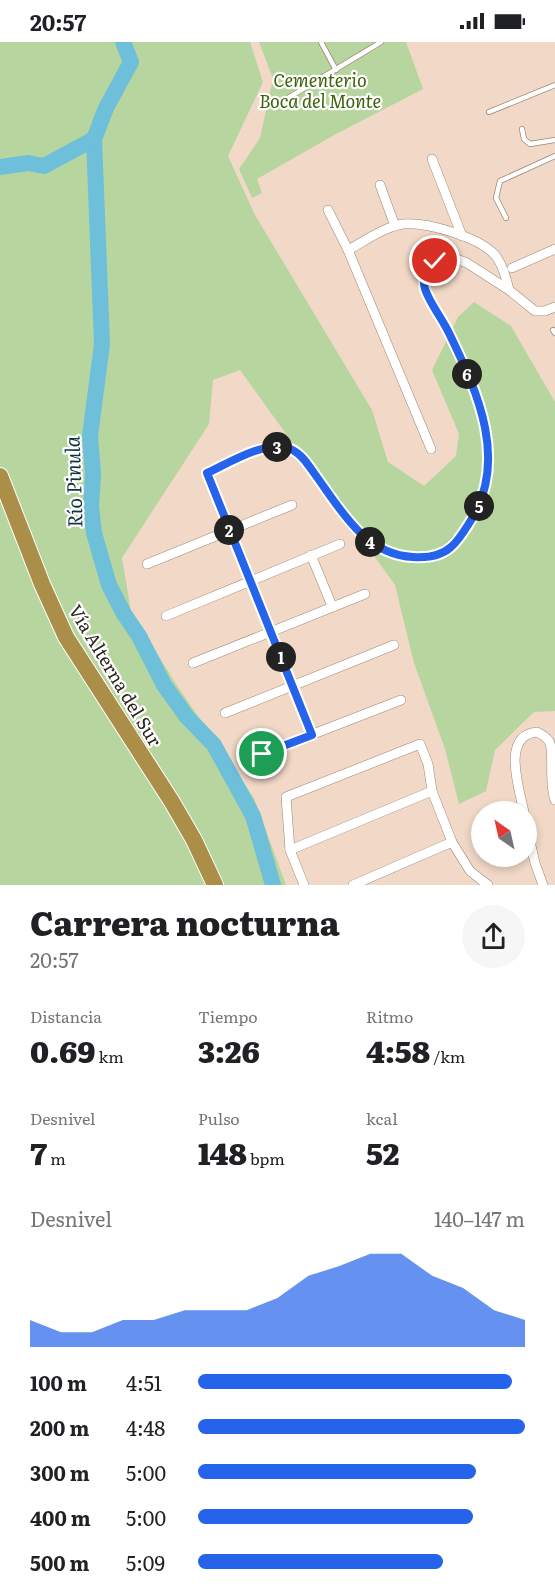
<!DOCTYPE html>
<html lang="es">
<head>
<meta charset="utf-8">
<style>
	:root { --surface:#fff; --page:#f6f6f6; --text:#202124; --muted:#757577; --accent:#2563eb }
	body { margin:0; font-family:Literata,serif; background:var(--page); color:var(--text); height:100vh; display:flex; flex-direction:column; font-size:22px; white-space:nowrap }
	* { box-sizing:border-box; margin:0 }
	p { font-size:20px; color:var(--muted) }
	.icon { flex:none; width:33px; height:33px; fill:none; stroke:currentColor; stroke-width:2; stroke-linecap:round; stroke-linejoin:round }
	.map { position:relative; height:843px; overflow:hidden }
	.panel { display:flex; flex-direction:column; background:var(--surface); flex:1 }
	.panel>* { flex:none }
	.needle { width:39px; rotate:326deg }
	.buttons { position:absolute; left:471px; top:759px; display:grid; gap:12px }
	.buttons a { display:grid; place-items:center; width:66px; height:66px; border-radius:50%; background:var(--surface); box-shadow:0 3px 9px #0003; font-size:30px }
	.pin { position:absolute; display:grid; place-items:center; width:51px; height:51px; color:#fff; margin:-26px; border:3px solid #fff; border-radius:50%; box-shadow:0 2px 6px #0007 }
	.km { position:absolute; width:30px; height:30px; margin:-15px; border-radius:50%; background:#222; color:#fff; font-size:16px; line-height:30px; text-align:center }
	.round { display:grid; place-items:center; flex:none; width:63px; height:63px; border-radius:32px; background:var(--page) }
	.head { display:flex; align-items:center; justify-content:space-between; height:102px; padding:0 30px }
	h1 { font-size:33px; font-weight:800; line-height:45px }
	.stats { display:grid; grid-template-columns:repeat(3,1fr); gap:9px; height:102px; padding:6px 30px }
	.stats div { display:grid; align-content:center }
	.stats b { font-size:30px; font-weight:800 }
	.stats small { font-size:16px; font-weight:400 }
	.stats p { font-size:16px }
	.chart { height:168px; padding:12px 30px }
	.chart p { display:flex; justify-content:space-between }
	.chart svg { width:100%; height:108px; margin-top:6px; fill:var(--accent); opacity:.7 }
	ul { padding:0 30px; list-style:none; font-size:20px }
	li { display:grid; grid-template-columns:96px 72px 1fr; align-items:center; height:45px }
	li i { height:15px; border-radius:8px; background:var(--accent) }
	.status { display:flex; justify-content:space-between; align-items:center; height:42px; padding:0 30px; background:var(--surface); direction:ltr }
	.status svg { height:16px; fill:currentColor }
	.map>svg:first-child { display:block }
	.green { fill:#b7d59f }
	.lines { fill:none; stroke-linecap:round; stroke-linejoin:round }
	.river { stroke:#6ebfd9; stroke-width:16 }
	.lane-casing { stroke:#9d8675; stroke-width:6 }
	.street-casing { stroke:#9d8675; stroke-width:10 }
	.highway-casing { stroke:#fff; stroke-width:18 }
	.lane { stroke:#fff; stroke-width:4.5 }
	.street { stroke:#fff; stroke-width:9 }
	.highway { stroke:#ab8f49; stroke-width:16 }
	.route-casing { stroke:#fff; stroke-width:12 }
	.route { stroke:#2563eb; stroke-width:8 }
	.labels { text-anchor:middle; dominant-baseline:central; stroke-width:4.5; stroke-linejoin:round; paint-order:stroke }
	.park-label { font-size:18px; font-style:italic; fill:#3b6008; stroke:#fff }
	.street-label { font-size:18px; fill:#2e251f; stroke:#fff }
	.water-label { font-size:20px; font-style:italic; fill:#0e3440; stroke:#fff }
</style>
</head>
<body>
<div class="status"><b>20:57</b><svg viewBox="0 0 49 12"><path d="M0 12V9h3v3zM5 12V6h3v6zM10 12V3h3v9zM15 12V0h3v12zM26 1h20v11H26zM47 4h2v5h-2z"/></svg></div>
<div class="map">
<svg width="555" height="843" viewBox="0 0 555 843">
	<rect width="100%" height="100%" fill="#f2d9c7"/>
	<g class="green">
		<path d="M0,0h250l13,40 -35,74 27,59 117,195 16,52 36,24 32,-30 3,-22 -27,-64 26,-53 16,-15 37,24 44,76v309l-21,1 -39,38 -9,41 -27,13 -14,-55 -31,-86 -19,-78 -155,-215 -27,10 -4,44 -87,134 9,53 45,73 78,114 32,87h-286z"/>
		<path d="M259,0h147l17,47 -87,45 -79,45 5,14 -10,5 -13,-29 21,-31 13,-59z"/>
	</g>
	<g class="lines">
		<g class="river">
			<path d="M123,0l8,20 -25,46 -12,31 8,205 -12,92 3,38 -2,32 3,27 15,52 15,29 15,22 25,49 23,32 27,28 39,71 20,69"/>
			<path d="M0,125l28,-4 16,3 50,-27"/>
		</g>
		<g class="lane-casing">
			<g id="lane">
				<path d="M321,0l15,28"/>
				<path d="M288,56l93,-56"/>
				<path d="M489,70l66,-27"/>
				<path d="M522,87l2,10 6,5 25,-4"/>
				<path d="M506,176l-10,-20 4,-17 55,-25"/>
				<path d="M553,288l2,3"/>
			</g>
		</g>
		<g class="street-casing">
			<g id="street">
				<path d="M432,117l30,77"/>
				<path d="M380,143l15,41"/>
				<path d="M328,168l20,40 83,199"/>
				<path d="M348,208c17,-9 36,-23 55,-26 24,-2 76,13 92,31 8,10 11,23 14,35"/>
				<path d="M512,226l43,-19"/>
				<path d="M311,513l21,51"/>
				<path d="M147,522l145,-59"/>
				<path d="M166,574l174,-72"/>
				<path d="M193,621l172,-69"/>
				<path d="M225,671l169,-68"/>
				<path d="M312,693l-105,-262c22,-10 57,-32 81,-25 13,4 21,18 29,29 18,25 36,59 66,73 39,17 63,8 86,-26 13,-20 19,-39 19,-64 0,-21 -4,-42 -11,-62 -9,-25 -20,-51 -33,-75 -6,-12 -16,-23 -19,-36 -1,-6 0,-12 2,-18l12,-10 15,-1 13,5 42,27 26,21h10l10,-4"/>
				<path d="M262,712l139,-54"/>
				<path d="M524,770c-5,-24 -23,-77 13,-80 4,2 9,5 12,9 6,10 -1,42 6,59"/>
				<path d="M526,782l9,39 8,22"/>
				<path d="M290,808l142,-59"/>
				<path d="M304,843l-14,-35 -4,-53 134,-53 8,20 4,27 20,51 18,29 18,14"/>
				<path d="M353,843l99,-43"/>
			</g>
		</g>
		<g class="highway-casing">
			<path id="highway" d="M0,434l42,108 24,53 106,165 22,38 21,45"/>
		</g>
		<use href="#lane" class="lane"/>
		<use href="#street" class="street"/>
		<use href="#highway" class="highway"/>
	</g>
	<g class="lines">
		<g class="route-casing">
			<path id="route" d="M262,712l50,-19 -105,-262c22,-10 56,-32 81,-25 12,4 19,15 26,25 25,34 50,82 99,84 14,1 28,-1 38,-10 7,-6 12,-14 17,-22 42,-62 10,-132 -19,-192 -7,-15 -19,-29 -24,-44 -3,-11 1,-21 10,-28"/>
		</g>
		<use href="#route" class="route"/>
	</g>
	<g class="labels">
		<g class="park-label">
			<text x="320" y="37">Cementerio<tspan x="320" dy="21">Boca del Monte</tspan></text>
		</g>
		<g class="street-label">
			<text transform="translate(116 633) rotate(59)">Vía Alterna del Sur</text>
		</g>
		<g class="water-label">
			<text transform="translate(72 440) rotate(-92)">Río Pinula</text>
		</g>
	</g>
</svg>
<div class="buttons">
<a><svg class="needle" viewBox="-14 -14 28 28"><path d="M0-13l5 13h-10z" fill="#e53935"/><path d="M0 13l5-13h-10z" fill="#757577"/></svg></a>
</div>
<div class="pin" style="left:262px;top:712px;background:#1e9e55"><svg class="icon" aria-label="arrive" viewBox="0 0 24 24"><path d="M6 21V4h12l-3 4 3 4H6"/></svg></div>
<div class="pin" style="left:435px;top:219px;background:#d93025"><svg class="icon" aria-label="check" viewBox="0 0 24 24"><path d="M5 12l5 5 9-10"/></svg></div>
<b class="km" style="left:281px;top:615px">1</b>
<b class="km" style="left:229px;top:488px">2</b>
<b class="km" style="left:277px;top:405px">3</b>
<b class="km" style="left:370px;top:500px">4</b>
<b class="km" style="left:479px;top:464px">5</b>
<b class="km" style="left:467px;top:332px">6</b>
</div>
<section class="panel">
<div class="head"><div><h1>Carrera nocturna</h1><p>20:57</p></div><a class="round"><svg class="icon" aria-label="share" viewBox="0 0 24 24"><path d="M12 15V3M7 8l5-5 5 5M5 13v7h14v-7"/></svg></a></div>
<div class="stats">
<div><p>Distancia</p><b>0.69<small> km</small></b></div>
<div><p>Tiempo</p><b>3:26</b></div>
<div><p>Ritmo</p><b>4:58<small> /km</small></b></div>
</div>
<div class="stats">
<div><p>Desnivel</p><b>7<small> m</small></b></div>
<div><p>Pulso</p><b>148<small> bpm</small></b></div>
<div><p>kcal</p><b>52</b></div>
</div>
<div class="chart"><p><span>Desnivel</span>140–147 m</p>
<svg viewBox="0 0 160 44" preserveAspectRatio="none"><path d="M0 44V33L10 38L20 38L30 33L40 33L50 29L60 29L70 29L80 24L90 15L100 11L110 6L120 6L130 15L140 20L150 29L160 33V44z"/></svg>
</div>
<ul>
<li><b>100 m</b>4:51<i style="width:96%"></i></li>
<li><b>200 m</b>4:48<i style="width:100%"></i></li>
<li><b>300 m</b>5:00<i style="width:85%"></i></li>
<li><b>400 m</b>5:00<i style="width:84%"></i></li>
<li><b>500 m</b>5:09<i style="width:75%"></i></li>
</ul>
</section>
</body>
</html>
